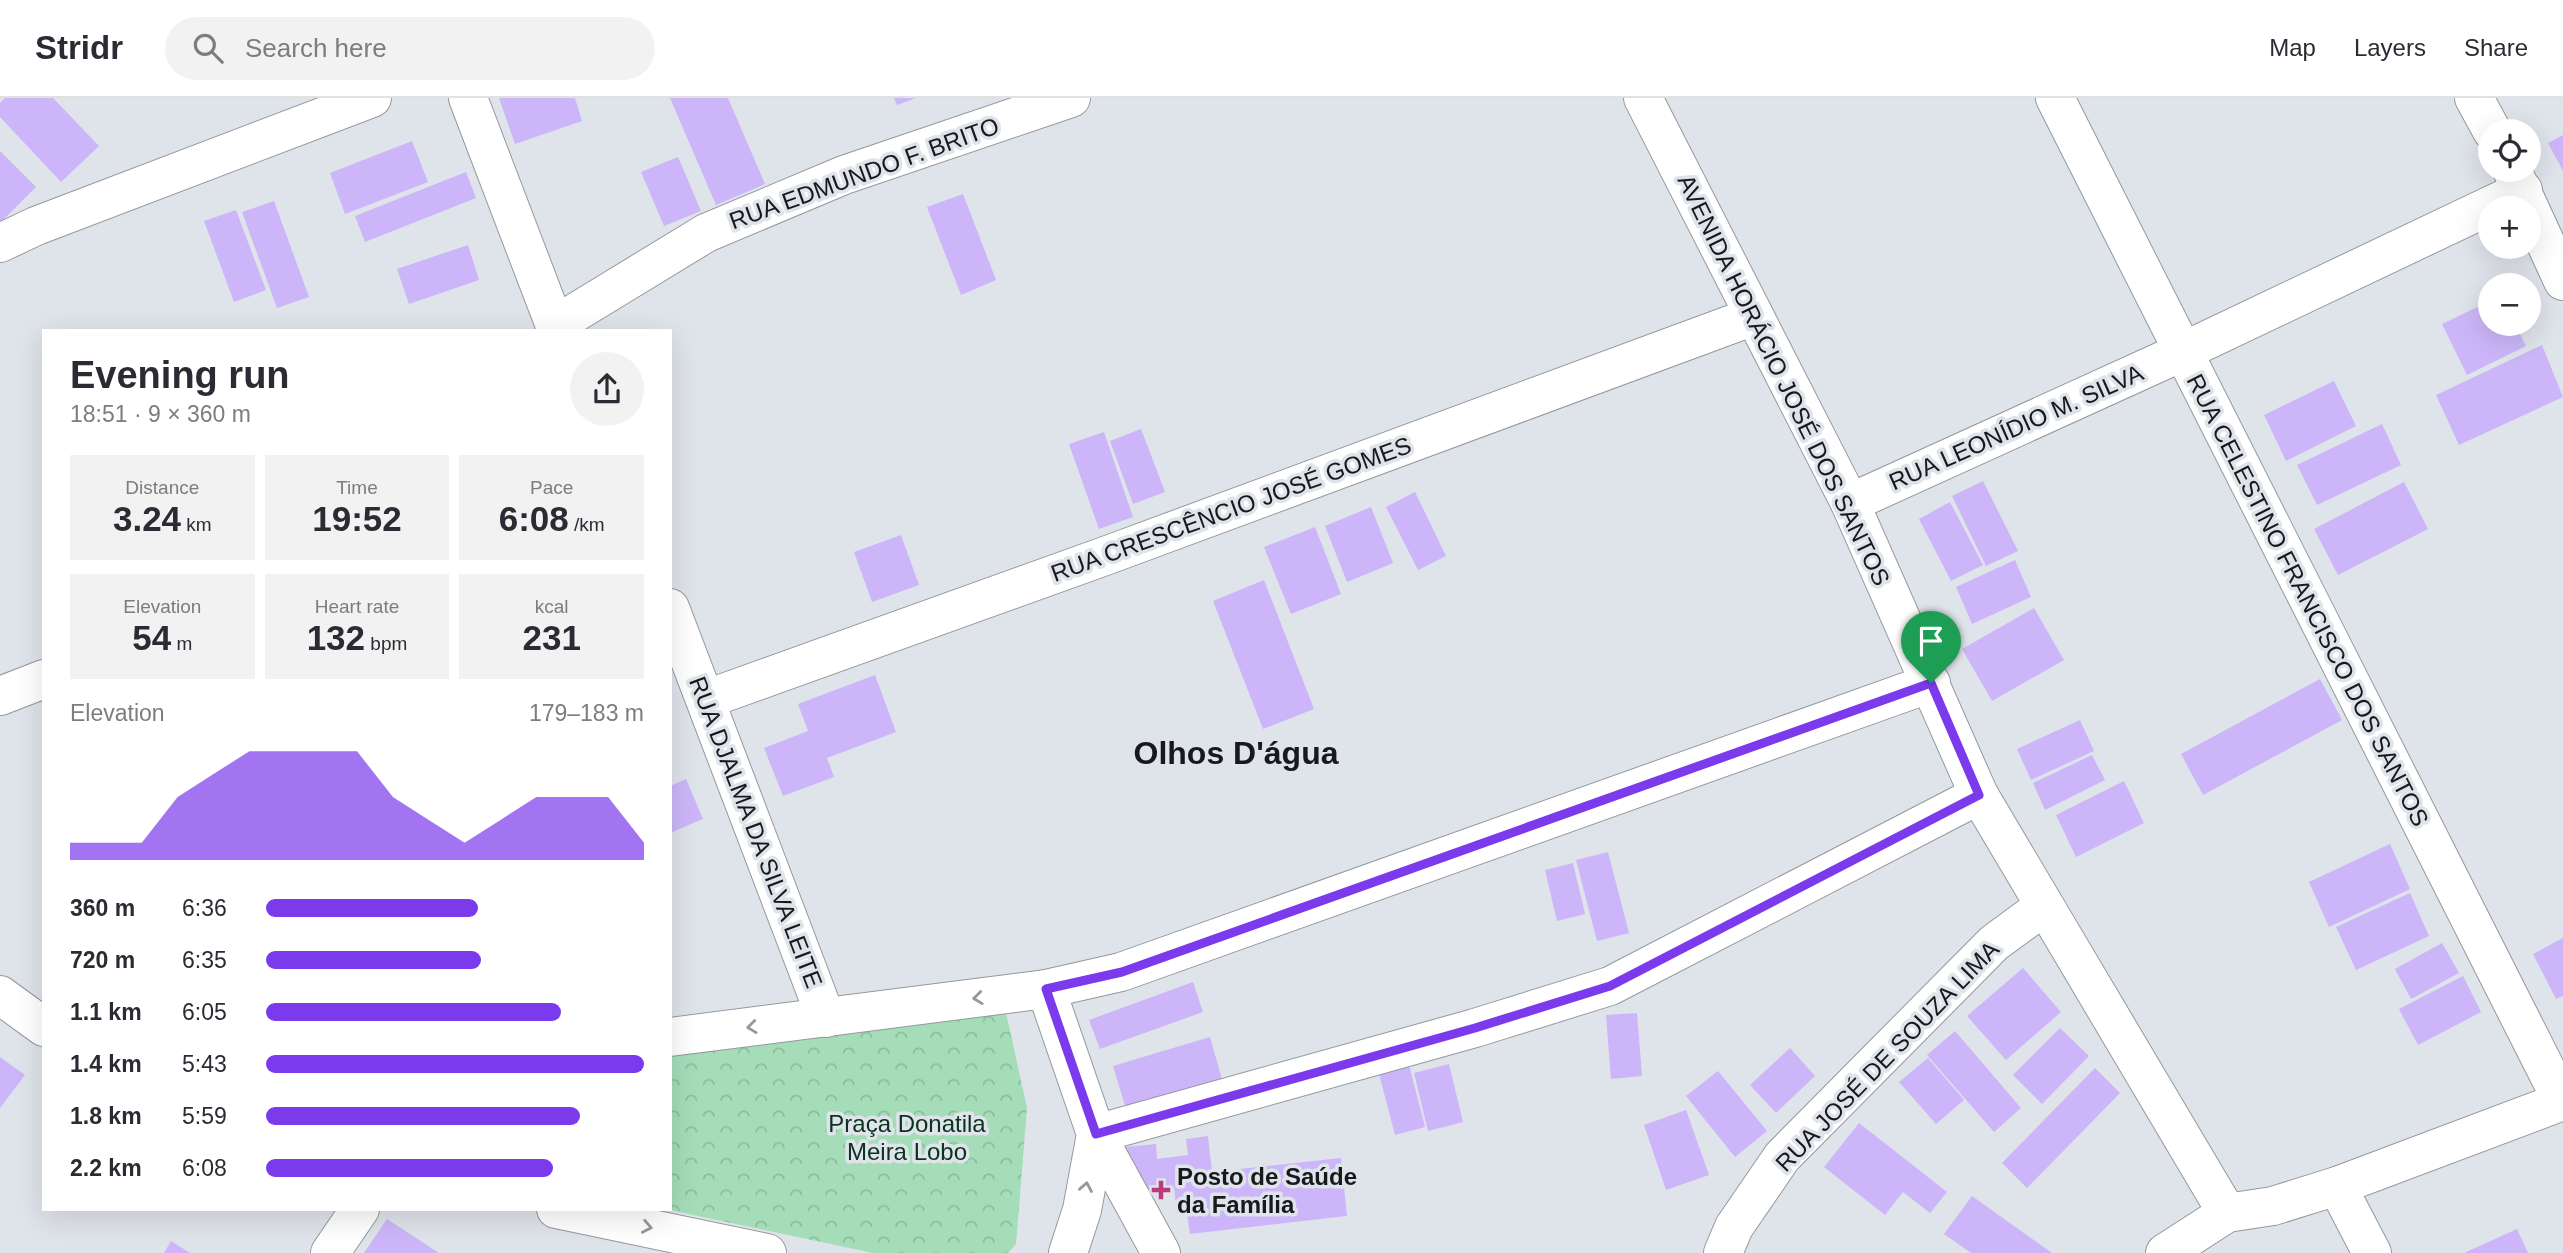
<!DOCTYPE html>
<html lang="en">
<head>
<meta charset="utf-8">
<style>
	:root { --surface:#fff; --page:#f2f2f3; --text:#2b2b33; --muted:#7c7c81; --line:#e1e1e2; --accent:#7c3aed }
	body { margin:0; font-family:Arial,sans-serif; background:var(--page); color:var(--text); height:100vh; display:flex; flex-direction:column; font-size:26px; white-space:nowrap }
	* { box-sizing:border-box; margin:0 }
	p { font-size:23px; color:var(--muted) }
	.icon { flex:none; width:38px; height:38px; fill:none; stroke:currentColor; stroke-width:2; stroke-linecap:round; stroke-linejoin:round }
	.map { position:relative; flex:1; overflow:hidden }
	.drawer { position:absolute; left:42px; top:231px; width:630px; height:882px; display:flex; flex-direction:column; background:var(--surface); border-radius:0px; box-shadow:0 7px 28px #0002 }
	.drawer>* { flex:none }
	.controls { position:absolute; left:2478px; top:21px; display:grid; gap:14px }
	.controls a { display:grid; place-items:center; width:63px; height:63px; border-radius:50%; background:var(--surface); box-shadow:0 7px 28px #0002; font-size:35px }
	.pin { position:absolute; display:grid; place-items:center; width:60px; height:60px; color:#fff; margin:-72px -30px; border-radius:50% 50% 50% 0; rotate:-45deg; box-shadow:0 0 7px #0007 }
	.pin .icon { rotate:45deg }
	.round { display:grid; place-items:center; flex:none; width:74px; height:74px; border-radius:37px; background:var(--page) }
	.head { display:flex; align-items:center; justify-content:space-between; height:119px; padding:0 28px }
	h1 { font-size:38px; font-weight:700; line-height:52px }
	.stats { display:grid; grid-template-columns:repeat(3,1fr); gap:10px; height:119px; padding:7px 28px }
	.stats div { display:grid; align-content:center; border-radius:0px; background:var(--page); text-align:center }
	.stats b { font-size:35px; font-weight:700 }
	.stats small { font-size:19px; font-weight:400 }
	.stats p { font-size:19px }
	.chart { height:196px; padding:14px 28px }
	.chart p { display:flex; justify-content:space-between }
	.chart svg { width:100%; height:126px; margin-top:7px; fill:var(--accent); opacity:.7 }
	ul { padding:0 28px; list-style:none; font-size:23px }
	li { display:grid; grid-template-columns:112px 84px 1fr; align-items:center; height:52px }
	li i { height:18px; border-radius:9px; background:var(--accent) }
	header { display:flex; align-items:center; gap:42px; box-sizing:border-box; height:98px; padding:0 35px; background:var(--surface); border-bottom:2px solid var(--line) }
	header strong { font-size:33px }
	nav { display:flex; gap:38px; margin-inline-start:auto; font-size:24px }
	.search { width:490px; height:63px; background:var(--page); display:flex; align-items:center; gap:18px; box-sizing:border-box; padding:0 24px; border-radius:38px; color:var(--muted); font-size:26px }
	.map>svg:first-child { display:block }
	.park { fill:url(#park-crowns) }
	.building { fill:#ccb6f9 }
	.lines { fill:none; stroke-linecap:round; stroke-linejoin:round }
	.street-casing { stroke:#94989e; stroke-width:40 }
	.secondary-casing { stroke:#94989e; stroke-width:40 }
	.street { stroke:#fff; stroke-width:38 }
	.secondary { stroke:#fff; stroke-width:38 }
	.oneway { stroke:#979899 }
	.route-casing { stroke:#fff; stroke-width:14 }
	.route { stroke:#7c3aed; stroke-width:9 }
	.poi-dot { fill:#be397c; stroke:#dfe3ea; stroke-width:2.5 }
	.labels { text-anchor:middle; dominant-baseline:central; stroke-width:7; stroke-linejoin:round; paint-order:stroke }
	.street-label { font-size:24px; fill:#18191c; stroke:#dfe3ea }
	.park-label { font-size:24px; fill:#0a321d; stroke:#dfe3ea }
	.poi-label { font-size:24px; font-weight:bold; fill:#18191c; stroke:#dfe3ea; text-anchor:start }
	.district-label { font-size:32px; font-weight:bold; fill:#18191c; stroke:#dfe3ea }
</style>
</head>
<body>
<header>
<strong>Stridr</strong>
<div class="search"><svg class="icon" aria-label="search" viewBox="0 0 24 24"><circle cx="10" cy="10" r="6"/><path d="M15 15l6 6"/></svg>Search here</div>
<nav><a>Map</a><a>Layers</a><a>Share</a></nav>
</header>
<div class="map">
<svg width="2563" height="1155" viewBox="0 0 2563 1155">
	<defs>
		<pattern id="park-crowns" width="20" height="18" patternUnits="userSpaceOnUse" patternTransform="scale(1.75)"><rect width="20" height="18" fill="#a5ddb9"/><path d="M2 6a3 3 0 1 1 6 0M12 15a3 3 0 1 1 6 0" fill="none" stroke="#8dbd9e"/></pattern>
	</defs>
	<rect width="100%" height="100%" fill="#dfe3ea"/>
	<path class="park" d="M1005,910l22,100 -11,136 -8,9h-135l-208,-44h5v-160z"/>
	<g class="building">
		<path d="M5,0h48l46,48 -38,36 -61,-65v-14z"/>
		<path d="M499,0h76l7,23 -67,23z"/>
		<path d="M670,0h58l37,86 -49,21z"/>
		<path d="M894,0h22l-19,7z"/>
		<path d="M2563,37v36l-15,-28z"/>
		<path d="M412,43l16,41 -83,32 -15,-41z"/>
		<path d="M0,53l36,36 -35,35 -1,-2z"/>
		<path d="M678,59l23,54 -37,15 -23,-54z"/>
		<path d="M466,74l10,26 -111,44 -10,-26z"/>
		<path d="M963,96l33,86 -35,15 -34,-88z"/>
		<path d="M274,103l35,96 -32,11 -35,-96z"/>
		<path d="M236,112l30,80 -32,12 -30,-81z"/>
		<path d="M468,147l11,35 -70,24 -12,-35z"/>
		<path d="M2490,203v23h25l11,22 -59,29 -25,-51z"/>
		<path d="M2542,247l21,52 -104,48 -23,-50z"/>
		<path d="M2334,283l22,45 -70,35 -22,-46z"/>
		<path d="M2382,326l19,41 -84,40 -20,-40z"/>
		<path d="M1141,331l24,63 -32,12 -23,-63z"/>
		<path d="M1104,334l29,85 -34,12 -30,-85z"/>
		<path d="M1983,383l35,70 -32,15 -34,-70z"/>
		<path d="M2404,384l24,47 -90,46 -24,-46z"/>
		<path d="M1415,394l31,64 -28,14 -32,-63z"/>
		<path d="M1950,404l33,63 -32,16 -32,-62z"/>
		<path d="M1371,409l22,56 -46,19 -22,-56z"/>
		<path d="M1315,429l26,67 -50,20 -27,-67z"/>
		<path d="M901,437l18,50 -47,17 -18,-50z"/>
		<path d="M2015,462l16,37 -59,27 -16,-37z"/>
		<path d="M1264,482l50,129 -51,20 -50,-128z"/>
		<path d="M2034,510l30,52 -72,41 -30,-52z"/>
		<path d="M875,577l21,57 -69,26 7,19 -51,19 -19,-48 44,-17 -10,-27z"/>
		<path d="M2320,581l22,41 -139,75 -22,-41z"/>
		<path d="M2080,622l14,31 -63,29 -14,-31z"/>
		<path d="M2092,657l13,25 -60,30 -12,-27z"/>
		<path d="M686,681l17,40 -33,14v-47z"/>
		<path d="M2124,683l20,42 -68,34 -20,-42z"/>
		<path d="M2390,746l20,45 -81,38 -20,-45z"/>
		<path d="M1608,754l21,81 -32,8 -21,-81z"/>
		<path d="M1573,765l12,51 -28,7 -12,-51z"/>
		<path d="M2410,795l19,43 -73,34 -20,-43z"/>
		<path d="M2563,840v58l-7,3 -23,-45z"/>
		<path d="M2442,845l17,30 -48,26 -16,-30z"/>
		<path d="M2023,870l38,44 -55,48 -39,-44z"/>
		<path d="M2463,878l18,36 -63,33 -19,-36z"/>
		<path d="M1193,884l10,30 -103,37 -11,-29z"/>
		<path d="M1637,915l5,63 -31,3 -5,-64z"/>
		<path d="M2060,930l29,28 -47,48 -29,-29z"/>
		<path d="M1955,933l66,77 -27,24 -67,-77z"/>
		<path d="M1210,939l13,46 -96,29 -14,-46z"/>
		<path d="M1790,950l25,28 -39,37 -26,-28z"/>
		<path d="M0,959l25,18 -25,33z"/>
		<path d="M1928,960l36,42 -28,24 -37,-42z"/>
		<path d="M1408,963l17,66 -30,8 -17,-65z"/>
		<path d="M1449,966l14,58 -35,9 -14,-58z"/>
		<path d="M2095,970l25,25 -93,95 -25,-25z"/>
		<path d="M1718,973l49,60 -32,26 -49,-61z"/>
		<path d="M1686,1012l23,65 -43,15 -22,-65z"/>
		<path d="M1859,1025l88,69 -17,21 -27,-21 -18,23 -61,-48z"/>
		<path d="M1208,1038l4,36 129,-14 6,58 -157,18 -3,-20h-10l-3,-27 -43,4 -5,-44 30,-3 1,15 31,-4 -2,-16z"/>
		<path d="M1972,1098l80,57h-81l-27,-19z"/>
		<path d="M387,1121l52,34h-75z"/>
		<path d="M2517,1131l11,24h-64z"/>
		<path d="M171,1143l19,12h-26z"/>
	</g>
	<g class="lines">
		<g class="street-casing">
			<g id="street">
				<path d="M468,0l89,233"/>
				<path d="M2055,0l507,1003"/>
				<path d="M2474,0l18,33"/>
				<path d="M2512,72l51,111"/>
				<path d="M0,145l36,-17 336,-128"/>
				<path d="M555,227l151,-92 138,-58 227,-77"/>
				<path d="M1850,405l332,-151 341,-162"/>
				<path d="M670,510l156,410"/>
				<path d="M0,598l44,-17"/>
				<path d="M707,601l398,-143 649,-240"/>
				<path d="M1046,891l50,145 -14,76 -14,43"/>
				<path d="M0,897l44,32"/>
				<path d="M670,939l376,-48 75,-17 810,-289"/>
				<path d="M2337,1088l226,-85"/>
				<path d="M556,1111l211,44"/>
				<path d="M330,1155l30,-44"/>
				<path d="M1161,1155l-65,-119 379,-106 135,-42 369,-191"/>
				<path d="M1723,1155l11,-26 48,-70 212,-214 49,-36"/>
				<path d="M2165,1155l62,-40"/>
			</g>
		</g>
		<g class="secondary-casing">
			<path id="secondary" d="M1643,0l207,405 129,292 248,418 46,-7 64,-20 35,67"/>
		</g>
		<use href="#street" class="street"/>
		<use href="#secondary" class="secondary"/>
	</g>
	<defs><path id="oneway-chevron" d="M-2-3.5L2.5 0L-2 3.5" fill="none" stroke-width="1.6" stroke-linecap="round" stroke-linejoin="round" transform="scale(1.75)"/></defs>
	<g class="oneway">
		<use href="#oneway-chevron" transform="translate(978 900) rotate(173)"/>
		<use href="#oneway-chevron" transform="translate(752 929) rotate(173)"/>
		<use href="#oneway-chevron" transform="translate(1086 1089) rotate(-80)"/>
		<use href="#oneway-chevron" transform="translate(647 1129) rotate(11)"/>
	</g>
	<g class="lines">
		<g class="route-casing">
			<path id="route" d="M1931,585l48,112 -369,191 -135,42 -379,106 -50,-145 76,-17z"/>
		</g>
		<use href="#route" class="route"/>
	</g>
	<path class="poi-dot" d="M1157.5 1081.5h7v7h7v7h-7v7h-7v-7h-7v-7h7z"/>
	<g class="labels">
		<g class="street-label">
			<text transform="translate(864 75) rotate(-20)">RUA EDMUNDO F. BRITO</text>
			<text transform="translate(1784 282) rotate(64)">AVENIDA HORÁCIO JOSÉ DOS SANTOS</text>
			<text transform="translate(2016 329) rotate(-24)">RUA LEONÍDIO M. SILVA</text>
			<text transform="translate(1231 411) rotate(-20)">RUA CRESCÊNCIO JOSÉ GOMES</text>
			<text transform="translate(2308 502) rotate(63)">RUA CELESTINO FRANCISCO DOS SANTOS</text>
			<text transform="translate(756 734) rotate(69)">RUA DJALMA DA SILVA LEITE</text>
			<text transform="translate(1887 958) rotate(-46)">RUA JOSÉ DE SOUZA LIMA</text>
		</g>
		<g class="park-label">
			<text x="907" y="1025">Praça Donatila<tspan x="907" dy="28">Meira Lobo</tspan></text>
		</g>
		<g class="poi-label">
			<text x="1177" y="1078">Posto de Saúde<tspan x="1177" dy="28">da Família</tspan></text>
		</g>
		<g class="district-label">
			<text x="1236" y="655">Olhos D'água</text>
		</g>
	</g>
</svg>
<div class="controls">
<a><svg class="icon" aria-label="locate" viewBox="0 0 24 24"><circle cx="12" cy="12" r="6"/><path d="M12 2v4M12 18v4M2 12h4M18 12h4"/></svg></a>
<a>+</a>
<a>−</a>
</div>
<div class="pin" style="left:1931px;top:585px;background:#1e9e55"><svg class="icon" aria-label="arrive" viewBox="0 0 24 24"><path d="M6 21V4h12l-3 4 3 4H6"/></svg></div>
<section class="drawer">
<div class="head"><div><h1>Evening run</h1><p>18:51 · 9 × 360 m</p></div><a class="round"><svg class="icon" aria-label="share" viewBox="0 0 24 24"><path d="M12 15V3M7 8l5-5 5 5M5 13v7h14v-7"/></svg></a></div>
<div class="stats">
<div><p>Distance</p><b>3.24<small> km</small></b></div>
<div><p>Time</p><b>19:52</b></div>
<div><p>Pace</p><b>6:08<small> /km</small></b></div>
</div>
<div class="stats">
<div><p>Elevation</p><b>54<small> m</small></b></div>
<div><p>Heart rate</p><b>132<small> bpm</small></b></div>
<div><p>kcal</p><b>231</b></div>
</div>
<div class="chart"><p><span>Elevation</span>179–183 m</p>
<svg viewBox="0 0 160 44" preserveAspectRatio="none"><path d="M0 44V38L10 38L20 38L30 22L40 14L50 6L60 6L70 6L80 6L90 22L100 30L110 38L120 30L130 22L140 22L150 22L160 38V44z"/></svg>
</div>
<ul>
<li><b>360 m</b>6:36<i style="width:56%"></i></li>
<li><b>720 m</b>6:35<i style="width:57%"></i></li>
<li><b>1.1 km</b>6:05<i style="width:78%"></i></li>
<li><b>1.4 km</b>5:43<i style="width:100%"></i></li>
<li><b>1.8 km</b>5:59<i style="width:83%"></i></li>
<li><b>2.2 km</b>6:08<i style="width:76%"></i></li>
</ul>
</section>
</div>
</body>
</html>
